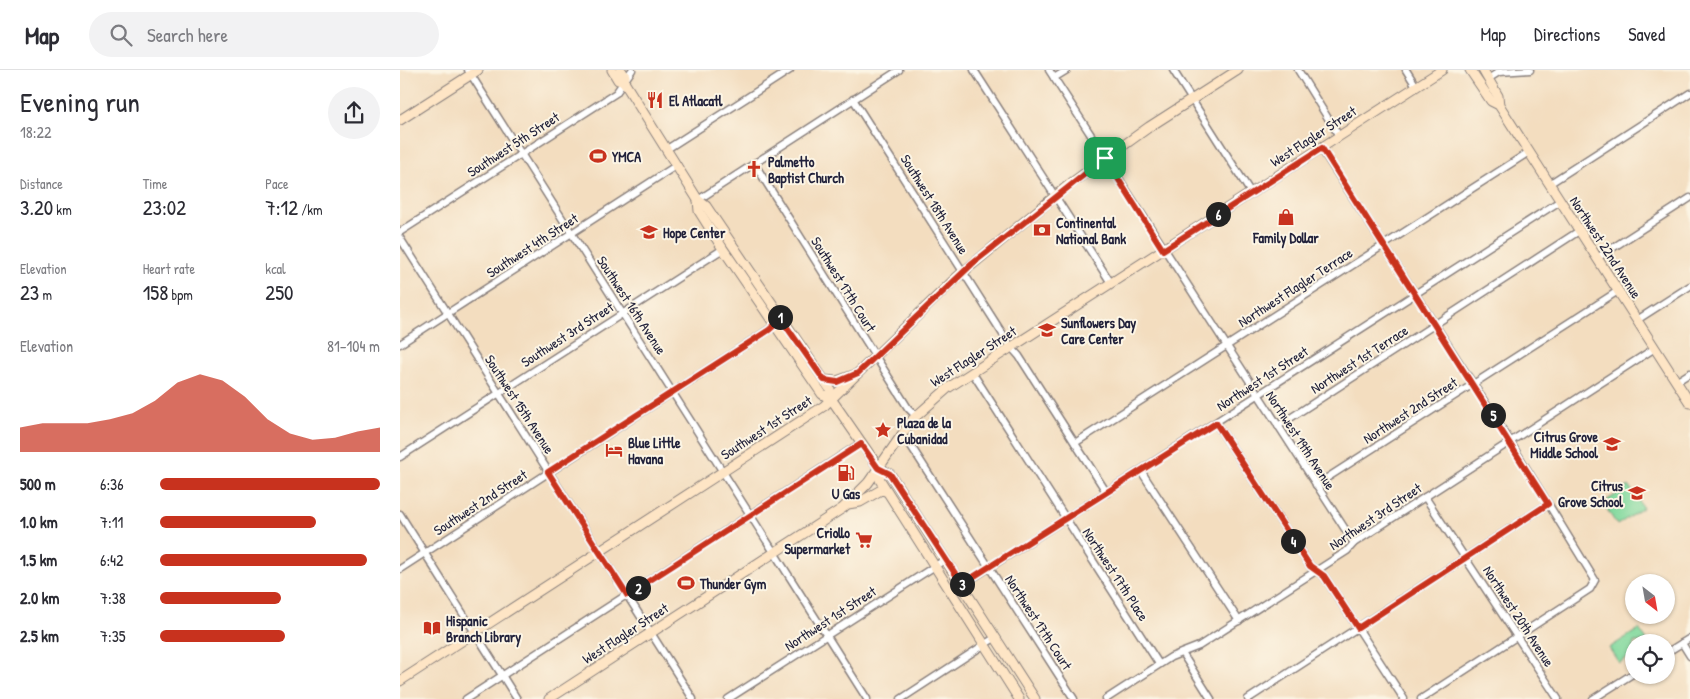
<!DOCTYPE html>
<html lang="en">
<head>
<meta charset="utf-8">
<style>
	:root { --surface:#fff; --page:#f2f2f3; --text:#2b2b33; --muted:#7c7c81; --line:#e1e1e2; --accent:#c8321e }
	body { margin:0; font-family:"Patrick Hand",sans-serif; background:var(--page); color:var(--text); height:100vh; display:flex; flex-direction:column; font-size:19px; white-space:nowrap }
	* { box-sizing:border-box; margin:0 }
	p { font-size:16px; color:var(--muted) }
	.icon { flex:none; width:28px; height:28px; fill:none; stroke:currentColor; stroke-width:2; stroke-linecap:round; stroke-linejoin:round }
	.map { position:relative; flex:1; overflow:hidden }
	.panel { display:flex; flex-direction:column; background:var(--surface); width:400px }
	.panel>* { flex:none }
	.needle { width:32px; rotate:149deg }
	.buttons { position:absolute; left:1225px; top:504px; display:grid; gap:10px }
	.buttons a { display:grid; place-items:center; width:50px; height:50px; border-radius:50%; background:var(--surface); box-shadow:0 1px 4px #0004; font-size:25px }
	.pin { position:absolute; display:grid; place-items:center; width:42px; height:42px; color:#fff; margin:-21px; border-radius:10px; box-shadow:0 2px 8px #0006 }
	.km { position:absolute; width:25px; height:25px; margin:-12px; border-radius:50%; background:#222; color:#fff; font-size:14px; line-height:25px; text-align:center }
	.round { display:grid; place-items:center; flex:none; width:52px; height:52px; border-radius:26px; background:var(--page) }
	.head { display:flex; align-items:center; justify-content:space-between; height:85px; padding:0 20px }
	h1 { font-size:28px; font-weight:600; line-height:38px }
	.stats { display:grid; grid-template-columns:repeat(3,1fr); gap:8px; height:85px; padding:5px 20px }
	.stats div { display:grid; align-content:center }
	.stats b { font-size:21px; font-weight:600 }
	.stats small { font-size:14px; font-weight:400 }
	.stats p { font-size:14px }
	.chart { height:140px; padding:10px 20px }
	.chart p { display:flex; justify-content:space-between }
	.chart svg { width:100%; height:90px; margin-top:5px; fill:var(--accent); opacity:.7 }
	ul { padding:0 20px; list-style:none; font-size:16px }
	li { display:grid; grid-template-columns:80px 60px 1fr; align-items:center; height:38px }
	li i { height:12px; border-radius:6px; background:var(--accent) }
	header { display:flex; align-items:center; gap:30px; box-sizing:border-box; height:70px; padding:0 25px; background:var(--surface); border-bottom:1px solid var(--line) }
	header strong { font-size:24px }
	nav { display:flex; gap:28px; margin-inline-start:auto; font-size:18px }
	.search { width:350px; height:45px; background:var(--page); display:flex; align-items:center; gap:12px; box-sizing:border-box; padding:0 18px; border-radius:28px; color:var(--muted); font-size:19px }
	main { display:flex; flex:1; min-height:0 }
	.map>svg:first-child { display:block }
	.garden { fill:#82d99e; stroke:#527e6c }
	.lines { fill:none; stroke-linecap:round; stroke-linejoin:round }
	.street-casing { stroke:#8a807d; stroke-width:9 }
	.secondary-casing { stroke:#8a807d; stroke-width:11 }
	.street { stroke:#fff; stroke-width:6 }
	.secondary { stroke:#fee5c5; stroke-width:9 }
	.route-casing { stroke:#fff; stroke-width:10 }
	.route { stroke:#c8321e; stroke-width:6 }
	.labels { text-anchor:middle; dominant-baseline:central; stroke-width:4; stroke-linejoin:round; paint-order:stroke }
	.poi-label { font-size:14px; font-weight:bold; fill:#22223b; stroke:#fcf5e5; text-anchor:start }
	.street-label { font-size:14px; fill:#22223b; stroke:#fcf5e5 }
</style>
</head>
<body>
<header>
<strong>Map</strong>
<div class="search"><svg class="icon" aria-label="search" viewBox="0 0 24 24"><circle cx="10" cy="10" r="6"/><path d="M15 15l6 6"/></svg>Search here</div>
<nav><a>Map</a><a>Directions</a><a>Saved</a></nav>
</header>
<main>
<section class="panel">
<div class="head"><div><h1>Evening run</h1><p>18:22</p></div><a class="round"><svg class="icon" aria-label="share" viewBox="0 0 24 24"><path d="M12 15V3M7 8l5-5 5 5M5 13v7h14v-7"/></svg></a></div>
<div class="stats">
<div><p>Distance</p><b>3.20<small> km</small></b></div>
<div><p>Time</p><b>23:02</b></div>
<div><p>Pace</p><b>7:12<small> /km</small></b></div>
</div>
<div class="stats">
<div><p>Elevation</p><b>23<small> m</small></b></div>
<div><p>Heart rate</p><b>158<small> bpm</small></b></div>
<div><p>kcal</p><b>250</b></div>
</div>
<div class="chart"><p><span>Elevation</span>81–104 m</p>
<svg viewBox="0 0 160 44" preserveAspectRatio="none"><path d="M0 44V32L10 30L20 30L30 30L40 28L50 25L60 19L70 10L80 6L90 9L100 17L110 28L120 35L130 38L140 37L150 34L160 32V44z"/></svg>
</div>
<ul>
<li><b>500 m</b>6:36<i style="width:100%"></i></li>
<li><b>1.0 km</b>7:11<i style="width:71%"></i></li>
<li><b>1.5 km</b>6:42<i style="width:94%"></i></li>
<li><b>2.0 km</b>7:38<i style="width:55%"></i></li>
<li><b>2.5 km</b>7:35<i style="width:57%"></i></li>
</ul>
</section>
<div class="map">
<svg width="1290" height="629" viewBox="0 0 1290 629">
	<rect width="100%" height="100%" fill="#fcf5e5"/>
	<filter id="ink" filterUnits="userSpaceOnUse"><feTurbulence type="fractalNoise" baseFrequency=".02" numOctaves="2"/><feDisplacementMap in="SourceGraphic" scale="10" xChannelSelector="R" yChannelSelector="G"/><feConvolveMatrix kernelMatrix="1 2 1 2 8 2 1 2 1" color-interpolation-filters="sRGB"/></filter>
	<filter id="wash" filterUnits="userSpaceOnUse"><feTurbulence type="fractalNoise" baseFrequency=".0096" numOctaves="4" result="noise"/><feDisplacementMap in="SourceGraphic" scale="20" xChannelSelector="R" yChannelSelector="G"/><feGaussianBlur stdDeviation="1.12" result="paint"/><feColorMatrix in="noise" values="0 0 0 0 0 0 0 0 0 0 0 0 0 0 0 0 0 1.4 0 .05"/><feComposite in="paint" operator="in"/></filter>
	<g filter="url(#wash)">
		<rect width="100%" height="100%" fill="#f3ddbf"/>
		<g class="garden">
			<path d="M1229,416l14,22 -26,17 -14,-22z"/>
			<path d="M1239,559l9,13h-14v12l-15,9 -10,-15z"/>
		</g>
	</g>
	<g filter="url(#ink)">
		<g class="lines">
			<g class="street-casing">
				<g id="street">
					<path d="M68,0l399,629"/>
					<path d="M574,0l137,213"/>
					<path d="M649,0l305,473"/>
					<path d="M773,0l78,123"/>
					<path d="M898,0l41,66"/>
					<path d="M1006,0l10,16"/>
					<path d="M654,8l13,-8"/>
					<path d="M1088,9l11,-7 31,-2"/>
					<path d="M453,29l158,248 8,9 88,137"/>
					<path d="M921,78l185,287 89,145 -5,9 -169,110"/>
					<path d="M267,79l123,-79"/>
					<path d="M354,93l154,245 8,8"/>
					<path d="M1149,114l141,-91"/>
					<path d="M298,130l201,-130"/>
					<path d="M0,162l216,-139 16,-23"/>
					<path d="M0,168l293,461"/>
					<path d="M1197,188l93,-60"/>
					<path d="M1237,250l53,-34"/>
					<path d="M0,274l277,-179"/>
					<path d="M572,302l187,292"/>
					<path d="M1276,312l14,-9"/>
					<path d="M816,353l94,143 14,10 80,123"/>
					<path d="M878,356l301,-195"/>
					<path d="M500,366l11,10 163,253"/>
					<path d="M675,373l454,-291"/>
					<path d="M0,387l323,-208"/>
					<path d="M741,401l98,150"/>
					<path d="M916,415l302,-194"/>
					<path d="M1025,427l133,202"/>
					<path d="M0,444l117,185"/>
					<path d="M0,499l376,-244"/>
					<path d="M551,522l609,-391"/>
					<path d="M1282,573l8,13"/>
					<path d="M782,583l29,46"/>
					<path d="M1266,583l24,-15"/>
					<path d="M66,629l395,-256"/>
					<path d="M328,629l218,-140"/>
					<path d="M501,629l95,-62"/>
					<path d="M706,629l65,-42 28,-11 148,-95 7,-8 301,-195"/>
					<path d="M848,629l300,-195"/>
					<path d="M1193,629l41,-26"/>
				</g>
			</g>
			<g class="secondary-casing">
				<g id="secondary">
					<path d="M212,0l6,10 6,2"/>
					<path d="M221,0l4,6 -1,6 74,118 1,11 24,38 99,145 10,6 47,68 11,6 145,225"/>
					<path d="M1070,0l21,31 8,4 191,298"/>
					<path d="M1083,0l15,26 1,9"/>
					<path d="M0,50l78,-50"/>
					<path d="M298,130l8,6 124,183 2,11"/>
					<path d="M424,310l13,1 17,-6"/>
					<path d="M479,398l1,12 139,219"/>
					<path d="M448,434l12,-2 21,-12 5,1"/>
					<path d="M0,611l424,-275 132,-128 114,-94 79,-57 89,-57"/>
					<path d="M149,629l294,-191 25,-25 45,-64 35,-31 494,-318"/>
				</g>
			</g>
			<use href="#street" class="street"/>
			<use href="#secondary" class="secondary"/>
		</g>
	</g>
	<g class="lines" filter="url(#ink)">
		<g class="route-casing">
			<path id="route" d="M922,78l226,356 -190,124 -34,-52 -14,-10 -94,-143 -254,161 -72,-110 -12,-6 -17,-24 -234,151 -79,-123 221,-142 9,-8 1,-6 45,64 13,2 21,-9 114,-109 133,-106 58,92z"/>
		</g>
		<use href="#route" class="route"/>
	</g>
	<defs>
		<g id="restaurant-bare" transform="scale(1.35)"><path d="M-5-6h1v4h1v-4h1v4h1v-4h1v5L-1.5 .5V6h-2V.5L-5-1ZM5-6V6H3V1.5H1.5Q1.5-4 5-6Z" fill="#c8321e" stroke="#fcf5e5" stroke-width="2.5" paint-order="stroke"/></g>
		<g id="stadium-bare" transform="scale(1.35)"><path d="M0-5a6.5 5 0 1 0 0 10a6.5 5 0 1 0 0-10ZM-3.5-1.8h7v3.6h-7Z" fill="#c8321e" stroke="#fcf5e5" stroke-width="2.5" paint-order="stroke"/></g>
		<g id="church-bare" transform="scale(1.35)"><path d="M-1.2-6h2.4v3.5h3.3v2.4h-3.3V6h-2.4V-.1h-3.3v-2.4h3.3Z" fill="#c8321e" stroke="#fcf5e5" stroke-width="2.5" paint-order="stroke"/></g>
		<g id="shop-bare" transform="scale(1.35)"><path d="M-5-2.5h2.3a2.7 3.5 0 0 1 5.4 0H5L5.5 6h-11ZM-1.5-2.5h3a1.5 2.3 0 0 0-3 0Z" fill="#c8321e" stroke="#fcf5e5" stroke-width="2.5" paint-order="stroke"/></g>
		<g id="bank-bare" transform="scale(1.35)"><path d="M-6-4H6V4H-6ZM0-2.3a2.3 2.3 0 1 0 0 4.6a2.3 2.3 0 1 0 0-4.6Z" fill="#c8321e" stroke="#fcf5e5" stroke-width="2.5" paint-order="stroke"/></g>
		<g id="school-bare" transform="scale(1.35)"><path d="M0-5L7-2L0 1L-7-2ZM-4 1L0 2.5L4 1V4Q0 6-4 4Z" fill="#c8321e" stroke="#fcf5e5" stroke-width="2.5" paint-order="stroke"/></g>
		<g id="sight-bare" transform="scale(1.35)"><path d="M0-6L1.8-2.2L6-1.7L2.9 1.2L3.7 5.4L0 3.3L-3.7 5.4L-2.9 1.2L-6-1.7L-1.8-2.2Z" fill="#c8321e" stroke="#fcf5e5" stroke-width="2.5" paint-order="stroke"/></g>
		<g id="hotel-bare" transform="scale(1.35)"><path d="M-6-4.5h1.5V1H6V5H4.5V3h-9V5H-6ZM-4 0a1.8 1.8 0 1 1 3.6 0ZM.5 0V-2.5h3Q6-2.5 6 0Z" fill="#c8321e" stroke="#fcf5e5" stroke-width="2.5" paint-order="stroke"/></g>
		<g id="fuel-bare" transform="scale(1.35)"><path d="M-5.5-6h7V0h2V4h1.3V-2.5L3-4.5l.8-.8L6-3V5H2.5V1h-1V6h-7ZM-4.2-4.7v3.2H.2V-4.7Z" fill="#c8321e" stroke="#fcf5e5" stroke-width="2.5" paint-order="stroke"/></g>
		<g id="supermarket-bare" transform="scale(1.35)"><path d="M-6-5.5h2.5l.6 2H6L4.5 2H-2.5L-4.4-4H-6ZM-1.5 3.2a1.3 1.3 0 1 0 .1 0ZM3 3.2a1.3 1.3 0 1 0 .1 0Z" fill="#c8321e" stroke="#fcf5e5" stroke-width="2.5" paint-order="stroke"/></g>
		<g id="library-bare" transform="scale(1.35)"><path d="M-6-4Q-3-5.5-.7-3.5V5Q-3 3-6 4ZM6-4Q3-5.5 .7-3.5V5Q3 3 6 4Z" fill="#c8321e" stroke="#fcf5e5" stroke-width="2.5" paint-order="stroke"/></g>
	</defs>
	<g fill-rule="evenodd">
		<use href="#restaurant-bare" x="255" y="30"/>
		<use href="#stadium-bare" x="198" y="86"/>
		<use href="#church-bare" x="354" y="99"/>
		<use href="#shop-bare" x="886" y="147"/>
		<use href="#bank-bare" x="642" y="160"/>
		<use href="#school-bare" x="249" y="162"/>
		<use href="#school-bare" x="647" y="260"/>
		<use href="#sight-bare" x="483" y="360"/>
		<use href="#school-bare" x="1212" y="374"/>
		<use href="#hotel-bare" x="214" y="380"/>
		<use href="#fuel-bare" x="446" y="403"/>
		<use href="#school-bare" x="1237" y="423"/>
		<use href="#supermarket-bare" x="464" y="470"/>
		<use href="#stadium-bare" x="286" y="513"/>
		<use href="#library-bare" x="32" y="558"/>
	</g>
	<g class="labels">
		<g class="poi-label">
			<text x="269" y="30">El Atlacatl</text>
			<text x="212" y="86">YMCA</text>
			<text x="368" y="91">Palmetto<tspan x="368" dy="16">Baptist Church</tspan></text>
			<text x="656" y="152">Continental<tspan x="656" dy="16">National Bank</tspan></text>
			<text x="263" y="162">Hope Center</text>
			<text x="886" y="167" text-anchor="middle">Family Dollar</text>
			<text x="661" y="252">Sunflowers Day<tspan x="661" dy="16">Care Center</tspan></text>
			<text x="497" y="352">Plaza de la<tspan x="497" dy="16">Cubanidad</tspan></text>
			<text x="1198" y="366" text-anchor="end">Citrus Grove<tspan x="1198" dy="16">Middle School</tspan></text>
			<text x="228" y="372">Blue Little<tspan x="228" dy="16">Havana</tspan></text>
			<text x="1223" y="415" text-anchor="end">Citrus<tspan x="1223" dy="16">Grove School</tspan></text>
			<text x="446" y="423" text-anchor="middle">U Gas</text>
			<text x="450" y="462" text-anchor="end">Criollo<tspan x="450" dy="16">Supermarket</tspan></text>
			<text x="300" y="513">Thunder Gym</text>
			<text x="46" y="550">Hispanic<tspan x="46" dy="16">Branch Library</tspan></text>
		</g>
		<g class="street-label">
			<text transform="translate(913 66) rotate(-33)">West Flagler Street</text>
			<text transform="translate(113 74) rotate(-33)">Southwest 5th Street</text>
			<text transform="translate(535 134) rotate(58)">Southwest 18th Avenue</text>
			<text transform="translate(132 175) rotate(-33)">Southwest 4th Street</text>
			<text transform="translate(1206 177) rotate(57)">Northwest 22nd Avenue</text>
			<text transform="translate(444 214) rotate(58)">Southwest 17th Court</text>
			<text transform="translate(895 217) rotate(-33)">Northwest Flagler Terrace</text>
			<text transform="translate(232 235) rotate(57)">Southwest 16th Avenue</text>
			<text transform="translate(167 264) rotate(-33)">Southwest 3rd Street</text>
			<text transform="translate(573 286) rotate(-33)">West Flagler Street</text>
			<text transform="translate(959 289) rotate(-33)">Northwest 1st Terrace</text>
			<text transform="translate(862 308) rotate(-33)">Northwest 1st Street</text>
			<text transform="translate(120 334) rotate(57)">Southwest 15th Avenue</text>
			<text transform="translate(1010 340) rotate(-33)">Northwest 2nd Street</text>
			<text transform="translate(366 357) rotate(-33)">Southwest 1st Street</text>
			<text transform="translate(901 370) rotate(57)">Northwest 19th Avenue</text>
			<text transform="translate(80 432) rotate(-33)">Southwest 2nd Street</text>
			<text transform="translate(975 446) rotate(-34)">Northwest 3rd Street</text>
			<text transform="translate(716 504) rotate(57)">Northwest 17th Place</text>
			<text transform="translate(1119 546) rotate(57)">Northwest 20th Avenue</text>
			<text transform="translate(430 548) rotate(-33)">Northwest 1st Street</text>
			<text transform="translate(639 552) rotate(57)">Northwest 17th Court</text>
			<text transform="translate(225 563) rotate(-33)">West Flagler Street</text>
		</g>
	</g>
</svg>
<div class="buttons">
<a><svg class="needle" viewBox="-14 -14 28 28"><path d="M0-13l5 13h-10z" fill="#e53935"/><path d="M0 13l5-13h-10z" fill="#7c7c81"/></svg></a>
<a><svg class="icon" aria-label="locate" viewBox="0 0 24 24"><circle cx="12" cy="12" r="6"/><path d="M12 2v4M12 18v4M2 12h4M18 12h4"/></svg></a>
</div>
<div class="pin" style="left:705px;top:88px;background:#1e9e55"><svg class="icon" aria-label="arrive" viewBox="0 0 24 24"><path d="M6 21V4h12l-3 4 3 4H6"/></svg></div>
<b class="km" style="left:380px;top:247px">1</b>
<b class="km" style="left:238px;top:518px">2</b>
<b class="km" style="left:562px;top:514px">3</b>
<b class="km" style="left:893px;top:471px">4</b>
<b class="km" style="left:1093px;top:345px">5</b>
<b class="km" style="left:818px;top:144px">6</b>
</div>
</main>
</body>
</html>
